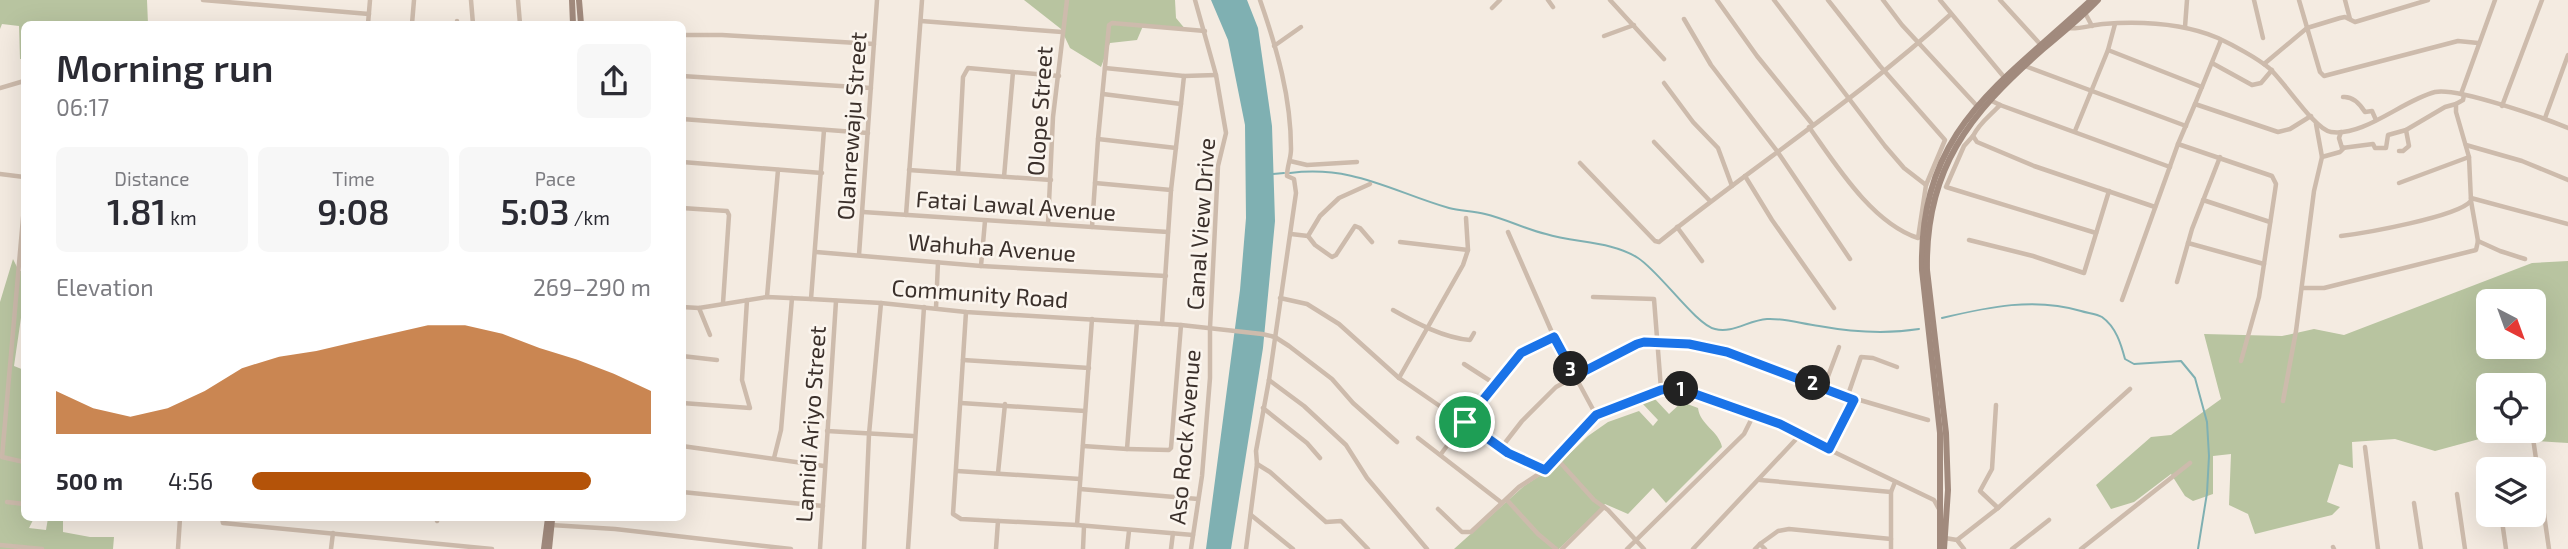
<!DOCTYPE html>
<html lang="en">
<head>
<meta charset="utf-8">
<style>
	:root { --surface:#fff; --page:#f7f7f7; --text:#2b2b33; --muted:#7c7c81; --accent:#b45309 }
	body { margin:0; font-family:"Exo 2",sans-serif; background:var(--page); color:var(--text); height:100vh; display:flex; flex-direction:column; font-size:26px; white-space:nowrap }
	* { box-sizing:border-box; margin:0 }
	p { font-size:23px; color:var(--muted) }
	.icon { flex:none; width:38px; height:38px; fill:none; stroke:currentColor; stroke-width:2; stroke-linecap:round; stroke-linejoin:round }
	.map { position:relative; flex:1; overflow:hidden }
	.details { position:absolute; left:21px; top:21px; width:665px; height:500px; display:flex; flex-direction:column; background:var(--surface); border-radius:10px; box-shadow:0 7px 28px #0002 }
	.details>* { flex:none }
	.needle { width:46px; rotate:139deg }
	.tools { position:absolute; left:2476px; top:289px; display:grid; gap:14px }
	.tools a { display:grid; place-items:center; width:70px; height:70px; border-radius:10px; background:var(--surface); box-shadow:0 7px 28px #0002; font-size:35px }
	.pin { position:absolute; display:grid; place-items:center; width:60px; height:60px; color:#fff; margin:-30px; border:4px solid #fff; border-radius:50%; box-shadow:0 2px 7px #0007 }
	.km { position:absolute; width:35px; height:35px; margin:-18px; border-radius:50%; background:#222; color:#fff; font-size:19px; line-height:35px; text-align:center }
	.round { display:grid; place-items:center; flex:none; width:74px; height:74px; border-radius:10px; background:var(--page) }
	.headline { display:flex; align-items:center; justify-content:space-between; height:119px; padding:0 35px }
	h1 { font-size:38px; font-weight:600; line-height:52px }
	.metrics { display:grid; grid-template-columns:repeat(3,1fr); gap:10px; height:119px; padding:7px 35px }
	.metrics div { display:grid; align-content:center; border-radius:10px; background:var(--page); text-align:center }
	.metrics b { font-size:35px; font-weight:600 }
	.metrics small { font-size:19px; font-weight:400 }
	.metrics p { font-size:19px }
	.chart { height:196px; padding:14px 35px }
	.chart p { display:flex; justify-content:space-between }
	.chart svg { width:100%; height:126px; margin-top:7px; fill:var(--accent); opacity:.7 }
	ul { padding:0 35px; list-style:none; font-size:23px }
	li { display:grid; grid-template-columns:112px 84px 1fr; align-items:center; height:52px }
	li i { height:18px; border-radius:9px; background:var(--accent) }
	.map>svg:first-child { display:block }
	.green { fill:#b8c4a0; fill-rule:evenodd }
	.water { fill:#7fb0b2 }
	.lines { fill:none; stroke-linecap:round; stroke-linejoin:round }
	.stream { stroke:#7fb0b2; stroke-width:2 }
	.minor { stroke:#cdbbac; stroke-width:4.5 }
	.secondary { stroke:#a18a7d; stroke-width:6 }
	.route-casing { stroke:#fff; stroke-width:14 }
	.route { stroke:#1a73e8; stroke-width:9 }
	.labels { text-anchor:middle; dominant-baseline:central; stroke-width:5; stroke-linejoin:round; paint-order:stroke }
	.street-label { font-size:23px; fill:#3b302b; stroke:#fbf5ee }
</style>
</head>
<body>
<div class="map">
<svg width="2568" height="549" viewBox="0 0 2568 549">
	<rect width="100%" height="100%" fill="#f4ebe1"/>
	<g class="green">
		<path d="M0,0h147l1,24h-124v35h-4l-1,-33 -17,-2 -2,5z"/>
		<path d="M1024,0h151l1,18 10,12 -43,-4 -6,14 -27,3 -9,24 -31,-19 -9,-19z"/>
		<path d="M13,259l6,12h5v26l-10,69 10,4v148h10l-5,10 17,2 2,-12h15v14l27,5h24l-1,12h-113v-247z"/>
		<path d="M2568,261v182l-85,-5 -48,13 -40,-12 -43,3 1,26 -14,-4 -12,38 13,5 -8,8 -77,19 -7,-20 -19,-9 2,-51 -18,2v38l-20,7 -8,-5 -14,-22 -37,28 -23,7 -15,-24 55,-48 20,-2 50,-36 -17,-65 78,2 32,-7 30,6 188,-72zM2488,301h46v45h-46zM2488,385h46v45h-46z"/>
		<path d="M1655,399l14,15 13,-12 16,6c2,17 21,23 24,39l-56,56 -13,-15 -25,26 -23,-10 -46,45h-105l70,-63 37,-24 27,-26 20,-14 31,-11 14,15 5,-6 -17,-18z"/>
	</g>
	<path class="water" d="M1211,0h36l11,28 14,98 3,95 -12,127 -32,201h-25l34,-259 6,-72 -1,-93 -17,-85z"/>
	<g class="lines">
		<g class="stream">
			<path d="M1290,173c63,-8 101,18 159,35 11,3 24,3 36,6 21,5 40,15 61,20 29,9 66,7 92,24 22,14 58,67 77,71 17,5 34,-9 52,-10 17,-1 35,5 52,7 33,6 68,8 100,3"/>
			<path d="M1273,174l11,-1"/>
			<path d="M1942,318c46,-11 93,-21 139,-7 6,2 16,3 21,6 14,10 19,27 23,42l9,5 47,-3 14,17 12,44 2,34 -2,37 -9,56"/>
		</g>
		<g class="minor">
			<path d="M203,0l166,14"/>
			<path d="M471,0l2,24"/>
			<path d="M518,0l2,24"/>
			<path d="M1548,0l5,7"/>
			<path d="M1610,0l54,59"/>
			<path d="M1717,0l40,56 56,69"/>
			<path d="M1774,0l111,146 19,22 22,17"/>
			<path d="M1883,0l19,25 75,81"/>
			<path d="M1940,0l64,77"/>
			<path d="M2000,0l40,44"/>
			<path d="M2254,0l9,38"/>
			<path d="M2299,0l21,72 4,4 134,-35 20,2"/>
			<path d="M2345,0l5,19"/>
			<path d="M1492,8l8,-8"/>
			<path d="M2084,11l8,15"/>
			<path d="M1684,19l27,46 66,86 73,108"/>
			<path d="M921,21l141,11"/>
			<path d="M88,24v-1"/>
			<path d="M368,24l2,-24"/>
			<path d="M412,24l2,-24"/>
			<path d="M457,24v-3"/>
			<path d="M2185,27l2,-27"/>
			<path d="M2066,28c12,2 25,-3 37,-4 39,-3 79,-1 115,14 15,7 39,20 51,30 15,13 46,62 62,64 33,5 72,-32 104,-40 22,-5 109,26 133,36"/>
			<path d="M682,35h40l152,9"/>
			<path d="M1604,36l30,-11"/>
			<path d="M1274,46l27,-19"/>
			<path d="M2108,50l94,37"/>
			<path d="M2212,63l40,22 9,-2 11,-13"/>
			<path d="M2264,64l43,-36 33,-10 5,-1 10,5 73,-22"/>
			<path d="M2025,66l161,60"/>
			<path d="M1105,68l79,8 32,-1"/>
			<path d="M682,76l189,12"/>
			<path d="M1664,83l29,39 25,26 14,38"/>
			<path d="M0,88l24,-7"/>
			<path d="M1103,94l78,10 -10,86 -9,134"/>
			<path d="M2461,94l34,-94"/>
			<path d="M2343,97c10,-1 17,7 22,15l7,-1 4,9"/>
			<path d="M1990,100l10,5 170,62"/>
			<path d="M1181,104l3,-28"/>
			<path d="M2195,104l26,-64"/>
			<path d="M2000,105c-10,11 -20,17 -27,31l4,6 57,24 121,41"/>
			<path d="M2502,106l40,-106"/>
			<path d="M2545,118l23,-63"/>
			<path d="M682,119l186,14"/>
			<path d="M1809,127c27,38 63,96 109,111l8,-53 19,-45 -65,-74 -52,-66"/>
			<path d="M2075,131l33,-81 7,-26"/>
			<path d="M2341,132l-2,6 3,10 31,-4 2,4h11l2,-13 18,-5 39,-23 11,-3"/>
			<path d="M1973,136l-9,10 -18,41 150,46"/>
			<path d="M1098,139l78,9"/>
			<path d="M1654,142l56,59"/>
			<path d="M2178,144l94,32 4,8 -1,7 -16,106 -18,64"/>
			<path d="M2466,145l56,16 46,19"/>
			<path d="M2399,151h4l6,-5 -3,-16"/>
			<path d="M2322,157l18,-5 4,-4"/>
			<path d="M1290,161l17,4 50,-3"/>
			<path d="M682,162l140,11"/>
			<path d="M1580,163l75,78 4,1c96,-77 201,-145 292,-228"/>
			<path d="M909,170l142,10"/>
			<path d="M958,173l5,-96 5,-9 91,8"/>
			<path d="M0,174l24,3"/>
			<path d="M1745,176l27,44 62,88"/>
			<path d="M1004,177l9,-105"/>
			<path d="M1095,183l76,7"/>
			<path d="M2399,183l70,-26"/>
			<path d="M2471,198l97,26"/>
			<path d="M2203,200l67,22"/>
			<path d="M24,207l-22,250 22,5"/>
			<path d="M682,208l45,3 2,4 -6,88"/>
			<path d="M863,212l305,20"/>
			<path d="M906,215l16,-215"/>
			<path d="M1048,224l5,-107 14,-117"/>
			<path d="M1092,227l6,-88 11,-114 3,-2 93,8"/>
			<path d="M1677,227l25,34"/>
			<path d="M1508,232l46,105 42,78"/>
			<path d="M1291,234l17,2 12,-20 19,-18 31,-14"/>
			<path d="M1308,236l7,9 17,12 4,-2 19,-29 5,2 12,14"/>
			<path d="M2341,236c24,-3 116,-19 130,-35"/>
			<path d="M1969,240l64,16 51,17 25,-82"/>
			<path d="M2478,241l22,10 25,8"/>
			<path d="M1400,242l68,8"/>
			<path d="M2188,243l76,21"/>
			<path d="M816,252l165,14 185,10"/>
			<path d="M859,255l18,-255"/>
			<path d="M981,266l4,-45"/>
			<path d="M2177,282l15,-53 28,-72"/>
			<path d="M2302,288h22l152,-38 2,-9 -7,-40 -2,-44 -13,-45v-8l7,-4 1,-5"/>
			<path d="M767,297l11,-127"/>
			<path d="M1593,297l61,2 7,90"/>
			<path d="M1280,298l27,6 32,20 60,54 109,75 37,17 51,-55 65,-26 16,-1 103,36 29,16 125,60 5,9"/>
			<path d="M811,299l13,-169"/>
			<path d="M2122,300l56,-156 17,-40 83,28 12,-3 21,-13"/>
			<path d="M682,307l17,1 68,-11 44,2 70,4 85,9 215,13 81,9 13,3 14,9 43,33 21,24 44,39"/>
			<path d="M699,308l11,27"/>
			<path d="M936,308l2,-46"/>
			<path d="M1393,310c23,13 51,28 77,30l4,-7"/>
			<path d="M966,312l-13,202 8,5 116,6 116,10"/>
			<path d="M682,356l35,4"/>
			<path d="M963,360l126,8"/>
			<path d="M1464,364l31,20"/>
			<path d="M1399,378l64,-113 5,-15 -2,-32"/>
			<path d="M1269,380l35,26 42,39 21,33 60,71"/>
			<path d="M1824,387l15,-40"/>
			<path d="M1853,398l75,22"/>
			<path d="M2283,401l13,-70 18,-140 8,-34 -6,-33"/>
			<path d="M682,403l68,5 -8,-28 5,-80"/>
			<path d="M961,403l124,8"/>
			<path d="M1996,405l-4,64 -12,22 18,17"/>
			<path d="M1263,408l44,35 13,15"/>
			<path d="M827,431l86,5"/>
			<path d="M1418,438l84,65 17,-16 26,-17"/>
			<path d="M2533,438l16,111"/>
			<path d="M682,446l142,20"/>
			<path d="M1083,446l44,3 10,-127"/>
			<path d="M2365,447l13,102"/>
			<path d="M1501,448l21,-27 34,-34 75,-41c51,-21 166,31 217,50"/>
			<path d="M1127,449l42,1 2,-2 10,-123"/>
			<path d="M1829,449l25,-49 -6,-4 1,-4 12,-35 12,1 24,9"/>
			<path d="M1441,454l32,-44 48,-57 33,-16"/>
			<path d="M774,458l7,-28 11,-132"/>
			<path d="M1557,459l37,41 14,10 36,39"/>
			<path d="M1257,464l13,8 56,50 15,-1 27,28"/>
			<path d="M2493,465v4"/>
			<path d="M957,471l123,8"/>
			<path d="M998,473l7,-69"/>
			<path d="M1760,480l131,12 4,-10"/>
			<path d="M1080,489l118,10"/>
			<path d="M682,492l141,14"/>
			<path d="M2457,494l8,55"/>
			<path d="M1507,500l31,34 18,15"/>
			<path d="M7,502l17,2"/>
			<path d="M2414,503l7,46"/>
			<path d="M1438,509l24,23h9l31,-29"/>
			<path d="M2501,514l5,35"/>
			<path d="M1251,515l42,34"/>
			<path d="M222,518l1,5 269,26"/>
			<path d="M437,521l1,-3"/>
			<path d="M551,525l64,4 176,20"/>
			<path d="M1077,525l15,-206"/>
			<path d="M1945,538l12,2 7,9"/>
			<path d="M1957,540l41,-32 132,-119"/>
			<path d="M1760,544l18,-13 11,-2 102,10"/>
			<path d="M0,545l42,4"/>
			<path d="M2333,547l1,2"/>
			<path d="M178,549l2,-31"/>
			<path d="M331,549l2,-16"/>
			<path d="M820,549l16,-248"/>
			<path d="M864,549l5,-115 12,-131"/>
			<path d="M908,549l16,-242"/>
			<path d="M996,549l2,-28"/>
			<path d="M1083,549l1,-23"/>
			<path d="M1127,549l2,-18"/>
			<path d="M1171,549l2,-16"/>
			<path d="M1191,549l11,-73 8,-98v-50l8,-162 8,-33 -10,-58 -21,-75"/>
			<path d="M1246,549l11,-85 -1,-13 13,-71 27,-187 -2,-14 -7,-3c0,-10 4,-17 4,-27 0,-52 -14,-100 -31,-149"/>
			<path d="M1562,549l42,-42"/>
			<path d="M1627,549l117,-115 10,-20"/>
			<path d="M1693,549l107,-114"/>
			<path d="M1755,549l5,-5 5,5"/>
			<path d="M1891,549v-57"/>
			<path d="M2012,549l37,-29"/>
			<path d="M2081,549l109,-86"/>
		</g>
		<g class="secondary">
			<path d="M572,0l1,24"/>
			<path d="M579,0l2,24"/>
			<path d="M544,549l4,-31"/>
			<path d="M549,549l3,-29"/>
			<path d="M1940,549v-116l-18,-163c-3,-141 77,-184 169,-270"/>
			<path d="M1944,549l4,-59 -2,-57 -19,-163c-2,-101 42,-156 115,-220 19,-16 39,-32 56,-50"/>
		</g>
	</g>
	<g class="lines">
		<g class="route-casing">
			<path id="route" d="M1554,337l21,39 62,-32 7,-2 45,2 38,8 127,48 -25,49 -49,-25 -102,-36 -17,2 -65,25 -51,55 -37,-17 -43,-31 56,-69z"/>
		</g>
		<use href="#route" class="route"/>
	</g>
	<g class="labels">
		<g class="street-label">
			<text transform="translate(1039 111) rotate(-86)">Olope Street</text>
			<text transform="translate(851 126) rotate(-86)">Olanrewaju Street</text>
			<text transform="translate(1016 205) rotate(4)">Fatai Lawal Avenue</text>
			<text transform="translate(1200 224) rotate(-86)">Canal View Drive</text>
			<text transform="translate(992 247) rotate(4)">Wahuha Avenue</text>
			<text transform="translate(980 293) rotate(4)">Community Road</text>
			<text transform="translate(810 424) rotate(-86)">Lamidi Ariyo Street</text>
			<text transform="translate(1184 437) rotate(-85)">Aso Rock Avenue</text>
		</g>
	</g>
</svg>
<div class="tools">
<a><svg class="needle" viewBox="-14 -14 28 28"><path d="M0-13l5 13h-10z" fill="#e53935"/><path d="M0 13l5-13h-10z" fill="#7c7c81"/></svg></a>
<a><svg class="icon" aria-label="locate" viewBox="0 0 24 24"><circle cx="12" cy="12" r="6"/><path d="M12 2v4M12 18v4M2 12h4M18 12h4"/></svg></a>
<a><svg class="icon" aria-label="layers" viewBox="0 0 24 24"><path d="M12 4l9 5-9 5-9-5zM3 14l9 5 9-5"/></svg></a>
</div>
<div class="pin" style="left:1465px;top:422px;background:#1e9e55"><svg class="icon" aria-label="arrive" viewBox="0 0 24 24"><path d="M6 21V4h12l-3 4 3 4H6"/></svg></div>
<b class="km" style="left:1681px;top:389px">1</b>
<b class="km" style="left:1813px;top:383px">2</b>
<b class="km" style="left:1571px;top:369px">3</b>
<section class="details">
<div class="headline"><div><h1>Morning run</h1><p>06:17</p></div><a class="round"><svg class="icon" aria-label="share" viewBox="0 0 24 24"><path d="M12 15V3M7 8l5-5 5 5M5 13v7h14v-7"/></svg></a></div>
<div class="metrics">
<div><p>Distance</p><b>1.81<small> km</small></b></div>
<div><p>Time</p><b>9:08</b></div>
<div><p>Pace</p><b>5:03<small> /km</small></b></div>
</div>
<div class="chart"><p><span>Elevation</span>269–290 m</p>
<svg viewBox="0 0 160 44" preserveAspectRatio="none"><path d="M0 44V29L10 35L20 38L30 35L40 29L50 21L60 17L70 15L80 12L90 9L100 6L110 6L120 9L130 14L140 18L150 23L160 29V44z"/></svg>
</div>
<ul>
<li><b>500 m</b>4:56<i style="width:85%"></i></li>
</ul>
</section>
</div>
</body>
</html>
